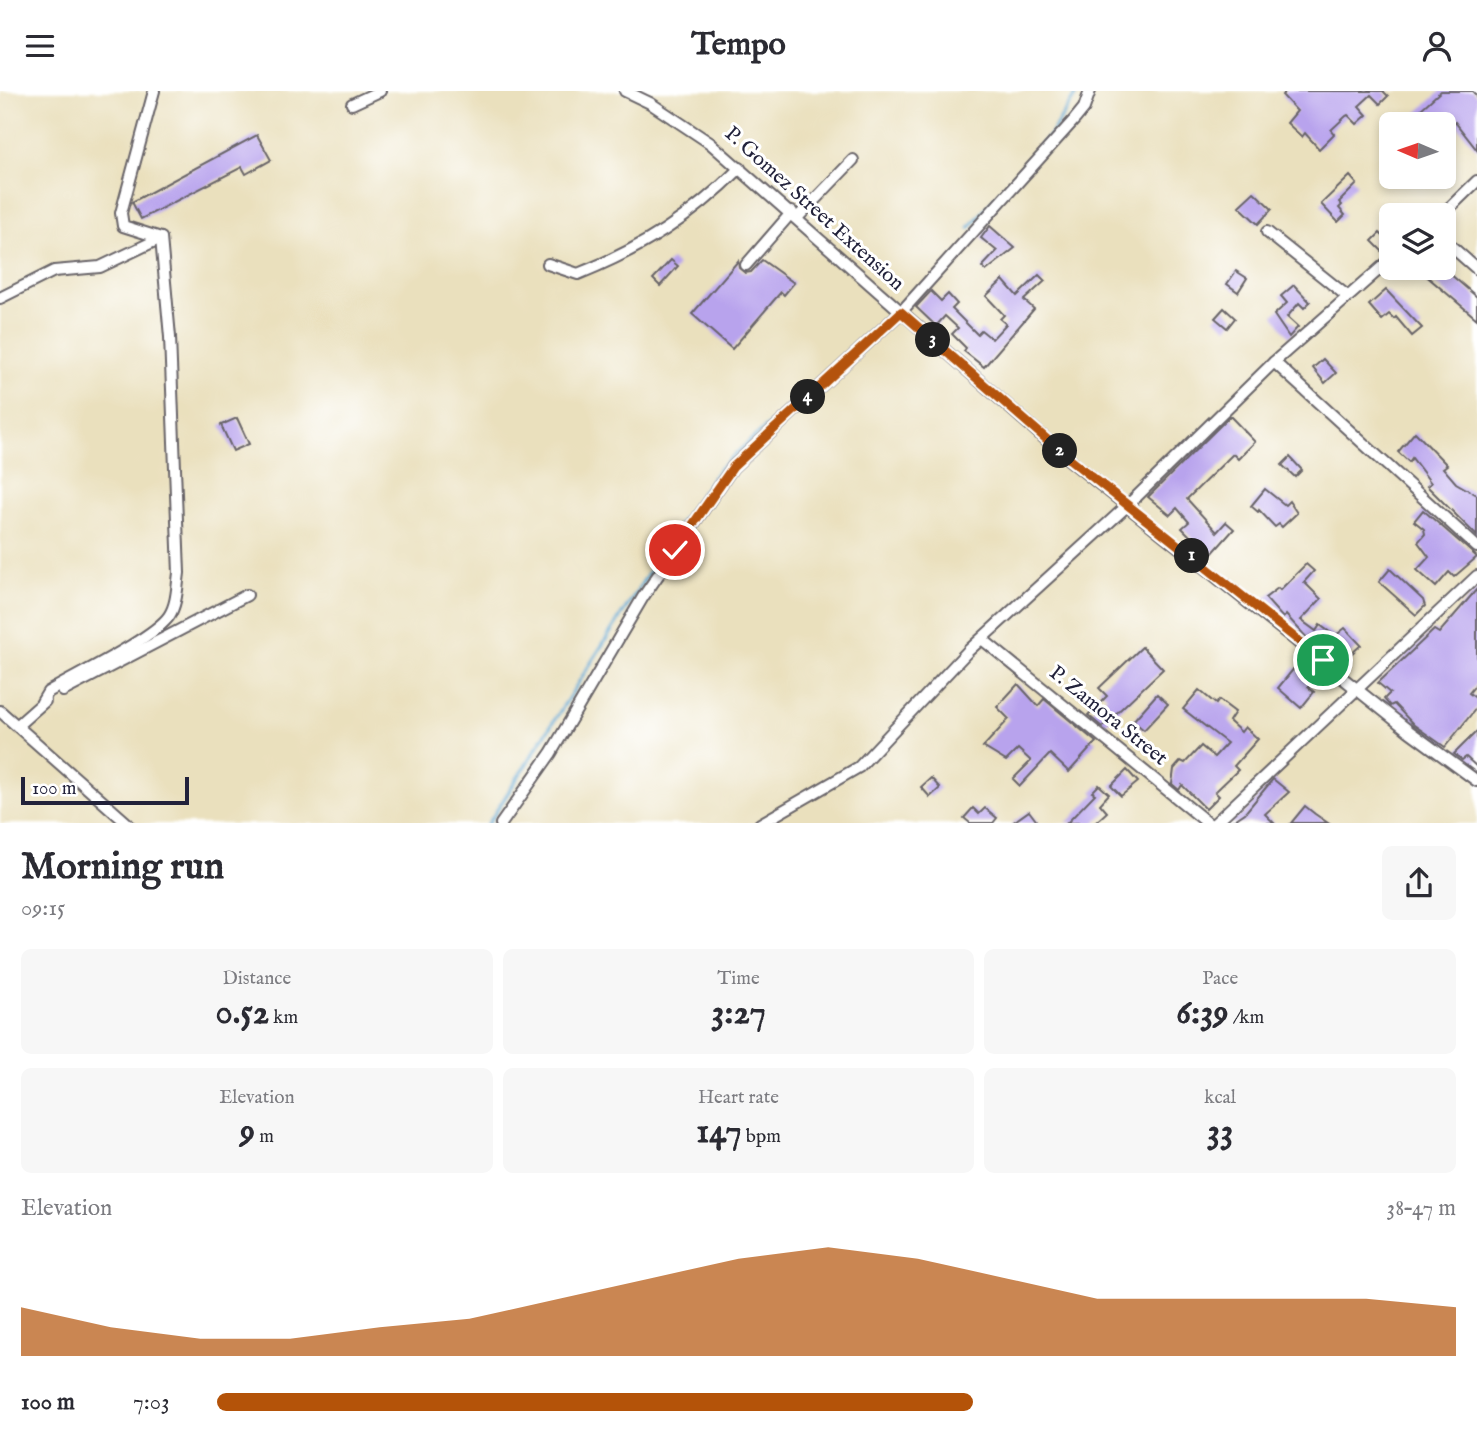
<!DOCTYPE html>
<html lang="en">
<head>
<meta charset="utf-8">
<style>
	:root { --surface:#fff; --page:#f7f7f7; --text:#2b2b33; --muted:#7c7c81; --accent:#b45309 }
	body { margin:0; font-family:"IM FELL English",serif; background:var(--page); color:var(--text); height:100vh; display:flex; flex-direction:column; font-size:26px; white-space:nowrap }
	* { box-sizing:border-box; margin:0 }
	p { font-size:23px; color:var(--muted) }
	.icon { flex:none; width:38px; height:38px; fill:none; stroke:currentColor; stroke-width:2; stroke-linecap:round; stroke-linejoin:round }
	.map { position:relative; height:732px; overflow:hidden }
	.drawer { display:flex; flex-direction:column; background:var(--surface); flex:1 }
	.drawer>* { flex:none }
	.needle { width:46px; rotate:272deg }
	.fabs { position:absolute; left:1379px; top:21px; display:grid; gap:14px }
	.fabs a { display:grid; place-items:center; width:77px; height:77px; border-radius:10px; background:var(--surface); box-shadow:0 4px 10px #0003; font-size:35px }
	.scale { position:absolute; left:21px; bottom:18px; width:168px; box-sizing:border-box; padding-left:7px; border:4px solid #22223b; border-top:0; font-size:19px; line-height:24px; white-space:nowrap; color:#22223b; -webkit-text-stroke:5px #fff; paint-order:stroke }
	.pin { position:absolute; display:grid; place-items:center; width:60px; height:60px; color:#fff; margin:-30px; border:4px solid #fff; border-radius:50%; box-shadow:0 2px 7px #0007 }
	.km { position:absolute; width:35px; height:35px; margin:-18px; border-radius:50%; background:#222; color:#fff; font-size:19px; line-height:35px; text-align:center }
	.round { display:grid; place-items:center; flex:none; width:74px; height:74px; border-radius:10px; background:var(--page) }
	.overview { display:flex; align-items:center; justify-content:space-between; height:119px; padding:0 21px }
	h1 { font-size:38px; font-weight:800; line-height:52px }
	.figures { display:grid; grid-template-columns:repeat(3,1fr); gap:10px; height:119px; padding:7px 21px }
	.figures div { display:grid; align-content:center; border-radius:10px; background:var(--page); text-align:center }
	.figures b { font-size:35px; font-weight:800 }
	.figures small { font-size:19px; font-weight:400 }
	.figures p { font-size:19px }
	.chart { height:196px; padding:14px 21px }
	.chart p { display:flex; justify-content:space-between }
	.chart svg { width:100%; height:126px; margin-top:7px; fill:var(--accent); opacity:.7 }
	ul { padding:0 21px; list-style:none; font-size:23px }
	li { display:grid; grid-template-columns:112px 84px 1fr; align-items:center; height:52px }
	li i { height:18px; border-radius:9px; background:var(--accent) }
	header { display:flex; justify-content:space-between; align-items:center; height:91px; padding:0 21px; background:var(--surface); font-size:32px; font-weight:800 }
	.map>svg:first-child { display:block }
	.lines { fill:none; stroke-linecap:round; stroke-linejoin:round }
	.stream { stroke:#53a2cd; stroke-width:3.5 }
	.building { fill:#b8a3ed }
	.minor-casing { stroke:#686468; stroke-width:14 }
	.minor { stroke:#fff; stroke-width:10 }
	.route-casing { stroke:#fff; stroke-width:14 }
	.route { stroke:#b45309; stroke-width:9 }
	.labels { text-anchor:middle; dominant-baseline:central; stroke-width:6; stroke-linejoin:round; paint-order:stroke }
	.street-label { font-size:21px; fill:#22223b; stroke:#fff }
</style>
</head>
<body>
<header><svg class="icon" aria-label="menu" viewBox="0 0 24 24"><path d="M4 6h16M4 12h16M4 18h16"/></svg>Tempo<svg class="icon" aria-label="person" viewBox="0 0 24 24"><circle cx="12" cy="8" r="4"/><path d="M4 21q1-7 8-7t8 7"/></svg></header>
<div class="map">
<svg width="1477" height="733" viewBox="0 0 1477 733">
	<rect width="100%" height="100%" fill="#fff"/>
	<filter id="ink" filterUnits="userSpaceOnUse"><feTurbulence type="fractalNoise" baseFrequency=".0143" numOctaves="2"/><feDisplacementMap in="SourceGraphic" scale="14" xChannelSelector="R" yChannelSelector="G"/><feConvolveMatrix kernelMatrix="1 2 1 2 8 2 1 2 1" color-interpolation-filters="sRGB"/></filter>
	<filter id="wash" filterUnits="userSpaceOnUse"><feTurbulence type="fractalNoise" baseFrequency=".00686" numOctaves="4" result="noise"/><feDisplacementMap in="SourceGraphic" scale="28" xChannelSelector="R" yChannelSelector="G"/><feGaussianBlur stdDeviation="1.57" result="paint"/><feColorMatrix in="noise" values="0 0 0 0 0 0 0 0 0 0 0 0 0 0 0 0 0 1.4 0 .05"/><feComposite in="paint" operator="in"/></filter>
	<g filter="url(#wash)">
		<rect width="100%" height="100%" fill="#eae0bd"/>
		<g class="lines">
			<g class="stream">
				<path d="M969,137l82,-94 27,-43"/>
				<path d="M488,733l195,-305 35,-49 161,-145"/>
			</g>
		</g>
		<g id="blocks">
			<g class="building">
				<path d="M1286,0h97l5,5 -8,8 -9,-9 -12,11 8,9 -10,9 -9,-9 -2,1 -15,14 3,4 -15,15 -14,-16 -3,4 -15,-14 10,-12 -15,-16z"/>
				<path d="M1441,0h31l5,5v54l-22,-28 -11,10v-8h-28l-5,-6z"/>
				<path d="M257,44l14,25 -25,14 -4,-7 -101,52 -9,-17z"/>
				<path d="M1350,85l7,8 -18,18 3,3 -3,3 6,7 -7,7 -17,-18z"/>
				<path d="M1254,101l18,17 -14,15 -19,-18z"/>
				<path d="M990,135l25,22 -29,23 -4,-4 15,-16 -16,-13z"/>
				<path d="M1380,142l11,11 -7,9 -12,-12z"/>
				<path d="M671,169l7,6 -18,20 -7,-7z"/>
				<path d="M762,169l32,23 -10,12 -3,-3 -49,57 -40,-35 46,-53 1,7 6,5 6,-1z"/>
				<path d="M1417,177h26l34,29v22z"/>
				<path d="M1236,180l11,7 -9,14 -11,-8z"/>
				<path d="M1039,184l6,6 -21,19 10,9 -50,58 -20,-16 2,-3 -14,-14 6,-6 -13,-12 -9,10 -20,-19 15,-16 10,10 7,-7 9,10 -5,5 25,25 4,-4 11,9 14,-15 -6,-5 4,-4 -18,-19 17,-16 14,16z"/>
				<path d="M1294,194l16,17 -6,6 -5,-5 -12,14 11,10 -9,10 -15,-22 13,-12 -6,-7z"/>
				<path d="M1386,199l36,38 -10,8 -16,-19 -2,2 -5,-5 -7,6 -13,-15z"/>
				<path d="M1224,217l11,10 -8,10 -12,-10z"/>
				<path d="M1323,268l13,14 -11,10 -12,-15z"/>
				<path d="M1230,325l25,26 -17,17 -5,-5 -46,45 30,33 9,-10 8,7 -24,27 -28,-28 7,-6 -12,-14 -7,7 -22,-18z"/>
				<path d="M237,327l12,26 -16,7 -12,-26z"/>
				<path d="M1415,341l32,33 -4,3 13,15 21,12v41l-50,-50 4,-3 -19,-25 -3,4 -11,-10z"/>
				<path d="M1290,366l12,13 -7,7 -13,-12z"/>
				<path d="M1265,398l20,16 4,-4 8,12 -15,14 -3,-3 -4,3 -16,-17 -1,2 -7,-6z"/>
				<path d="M1423,419l54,47 -23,20 -5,-5 -13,15 -19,-17 12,-13 -11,-15 7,-8 -1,-5 -10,-8z"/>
				<path d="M1306,473l8,7 -10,11 17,17 -20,21 15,11 4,-6 15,11 10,-8 16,17 -21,19 -15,-17 -2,2 -15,-10 -22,-24 -3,3 -18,-20 13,-10 2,2z"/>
				<path d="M1390,478l33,31 2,6 -9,9 -37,-33z"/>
				<path d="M1477,498v94l-8,10 8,6v8l-32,40 -31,-22 -20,-21 -4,2 -6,-7 6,-6 -12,-10 56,-53 5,3z"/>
				<path d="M1142,556l21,22 -61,58 -14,-12 19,-19 -8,-8z"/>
				<path d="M1295,576l17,15 -4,5 6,5 -13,16 -23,-20z"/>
				<path d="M1018,593l20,22 6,-7 52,43 -27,30 -19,-18 -30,32 -7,-7 18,-18 -13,-12 -12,12 -23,-14 26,-28 -12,-12z"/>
				<path d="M1199,599l17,14 3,-4 16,12 -6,9 12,11 4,-5 13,12 -24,27 4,4 -23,22 4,4 -13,13 -24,-24 -3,5 -7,-6 2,-15 7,-8 4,2 16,-17 13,11 13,-14 -44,-34z"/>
				<path d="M1157,603l11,10 -24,26 -11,-9z"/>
				<path d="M1477,640v36l-11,-10 -4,3 -8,-6z"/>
				<path d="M1127,679l11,12 -17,14 -10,-10z"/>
				<path d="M931,687l9,10 -10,9 -9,-10z"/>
				<path d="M1273,688l16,13 -24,22 9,9h-44l15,-10z"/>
				<path d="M1099,694l10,9 -9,10 7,8 -12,11h-28l28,-29 -3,-2z"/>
				<path d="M1305,715l10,8 13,9h-37z"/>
				<path d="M973,717l6,6 6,-6 12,10 -4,5h-23l-6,-5z"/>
				<path d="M1029,720l9,12h-26z"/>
			</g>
		</g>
	</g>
	<g filter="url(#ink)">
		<use href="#blocks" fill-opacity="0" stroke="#686468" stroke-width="2"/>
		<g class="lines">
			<g class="minor-casing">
				<g id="minor">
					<path d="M625,0l25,12 60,40 357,315 342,273 68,50"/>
					<path d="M352,13l28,-13"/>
					<path d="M1442,124l35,-34"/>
					<path d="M798,126l55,-57"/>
					<path d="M1267,141l80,64"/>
					<path d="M1444,149l33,29"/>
					<path d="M548,173l30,10c65,-26 113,-57 162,-106"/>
					<path d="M746,174l46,-53"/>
					<path d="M0,207l54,-27 46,-4 61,-29"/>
					<path d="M1274,271l203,185"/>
					<path d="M982,548l227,185"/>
					<path d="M63,600l184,-96"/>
					<path d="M42,611l6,-10c27,-16 106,-54 121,-76 8,-12 8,-29 10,-43l-9,-236 -9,-99 -38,-12 -2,-13 33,-122"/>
					<path d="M0,620l128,113"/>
					<path d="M19,633l26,-23"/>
					<path d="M501,733l50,-71 92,-156 90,-130 168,-155 174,-193 9,-11 6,-17"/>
					<path d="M760,733l99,-57 109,-116 160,-146 146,-143 117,-103"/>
					<path d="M1214,733l263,-248"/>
				</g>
			</g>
			<use href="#minor" class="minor"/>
		</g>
	</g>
	<g class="lines" filter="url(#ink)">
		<g class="route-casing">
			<path id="route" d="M675,459l58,-83 168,-155 166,145 256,203"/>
		</g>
		<use href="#route" class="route"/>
	</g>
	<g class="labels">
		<g class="street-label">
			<text transform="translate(814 118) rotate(42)">P. Gomez Street Extension</text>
			<text transform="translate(1108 625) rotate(39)">P. Zamora Street</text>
		</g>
	</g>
</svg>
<div class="fabs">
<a><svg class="needle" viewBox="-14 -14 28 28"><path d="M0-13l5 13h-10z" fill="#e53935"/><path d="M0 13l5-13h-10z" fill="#7c7c81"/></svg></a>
<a><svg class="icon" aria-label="layers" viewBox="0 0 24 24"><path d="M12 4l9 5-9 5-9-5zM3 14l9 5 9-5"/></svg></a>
</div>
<div class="scale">100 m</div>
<div class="pin" style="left:1323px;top:569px;background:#1e9e55"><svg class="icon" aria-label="arrive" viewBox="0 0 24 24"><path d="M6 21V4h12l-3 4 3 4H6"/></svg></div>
<div class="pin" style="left:675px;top:459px;background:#d93025"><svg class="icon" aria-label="check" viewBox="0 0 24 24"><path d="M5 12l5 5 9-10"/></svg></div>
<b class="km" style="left:1192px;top:465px">1</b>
<b class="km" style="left:1060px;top:360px">2</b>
<b class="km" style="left:933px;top:249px">3</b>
<b class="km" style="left:808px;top:306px">4</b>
</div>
<section class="drawer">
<div class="overview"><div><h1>Morning run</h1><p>09:15</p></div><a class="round"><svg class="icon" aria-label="share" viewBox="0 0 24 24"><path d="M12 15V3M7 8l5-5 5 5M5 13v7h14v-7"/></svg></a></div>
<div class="figures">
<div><p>Distance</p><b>0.52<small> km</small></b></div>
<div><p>Time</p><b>3:27</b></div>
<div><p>Pace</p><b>6:39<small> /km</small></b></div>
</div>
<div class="figures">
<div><p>Elevation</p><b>9<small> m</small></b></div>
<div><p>Heart rate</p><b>147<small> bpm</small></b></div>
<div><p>kcal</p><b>33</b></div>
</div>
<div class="chart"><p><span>Elevation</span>38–47 m</p>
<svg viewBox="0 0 160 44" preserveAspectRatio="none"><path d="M0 44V27L10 34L20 38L30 38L40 34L50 31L60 24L70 17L80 10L90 6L100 10L110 17L120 24L130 24L140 24L150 24L160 27V44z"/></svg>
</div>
<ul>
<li><b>100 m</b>7:03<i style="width:61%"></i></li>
</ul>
</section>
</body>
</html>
